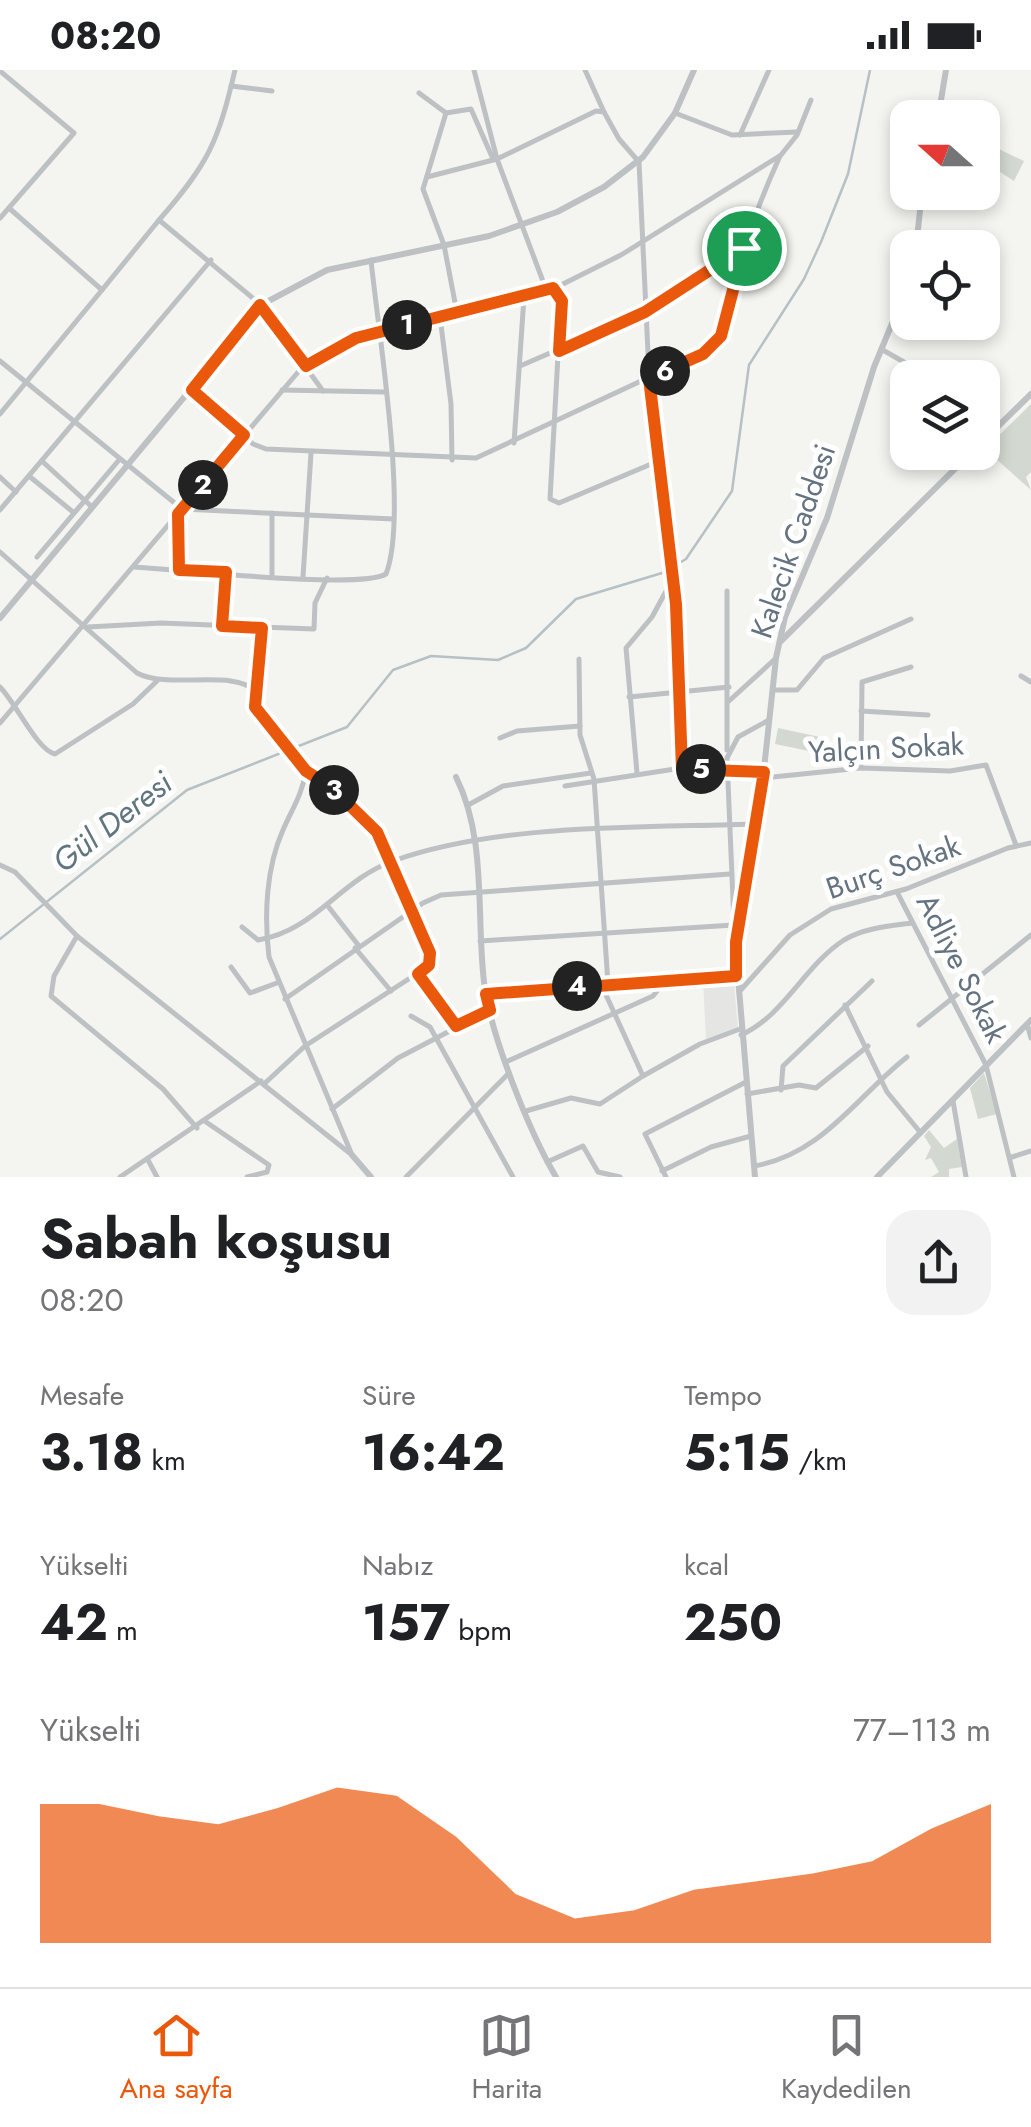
<!DOCTYPE html>
<html lang="tr">
<head>
<meta charset="utf-8">
<style>
	:root { --surface:#fff; --page:#f2f2f2; --text:#202124; --muted:#757577; --line:#e0e0e0; --accent:#ea580c }
	body { margin:0; font-family:Jost,sans-serif; background:var(--page); color:var(--text); height:100vh; display:flex; flex-direction:column; font-size:38px; white-space:nowrap }
	* { box-sizing:border-box; margin:0 }
	p { font-size:32px; color:var(--muted) }
	.icon { flex:none; width:55px; height:55px; fill:none; stroke:currentColor; stroke-width:2; stroke-linecap:round; stroke-linejoin:round }
	.map { position:relative; height:1107px; overflow:hidden }
	.side { display:flex; flex-direction:column; background:var(--surface); flex:1 }
	.side>* { flex:none }
	.needle { width:65px; rotate:291deg }
	.buttons { position:absolute; left:890px; top:30px; display:grid; gap:20px }
	.buttons a { display:grid; place-items:center; width:110px; height:110px; border-radius:20px; background:var(--surface); box-shadow:0 5px 15px #0003; font-size:50px }
	.pin { position:absolute; display:grid; place-items:center; width:85px; height:85px; color:#fff; margin:-42px; border:5px solid #fff; border-radius:50%; box-shadow:0 2px 10px #0007 }
	.km { position:absolute; width:50px; height:50px; margin:-25px; border-radius:50%; background:#222; color:#fff; font-size:28px; line-height:50px; text-align:center }
	.round { display:grid; place-items:center; flex:none; width:105px; height:105px; border-radius:30px; background:var(--page) }
	.summary { display:flex; align-items:center; justify-content:space-between; height:170px; padding:0 40px }
	h1 { font-size:55px; font-weight:700; line-height:75px }
	.stats { display:grid; grid-template-columns:repeat(3,1fr); gap:15px; height:170px; padding:10px 40px }
	.stats div { display:grid; align-content:center }
	.stats b { font-size:50px; font-weight:700 }
	.stats small { font-size:28px; font-weight:400 }
	.stats p { font-size:28px }
	.chart { height:280px; padding:20px 40px }
	.chart p { display:flex; justify-content:space-between }
	.chart svg { width:100%; height:180px; margin-top:10px; fill:var(--accent); opacity:.7 }
	.status { display:flex; justify-content:space-between; align-items:center; height:70px; padding:0 50px; background:var(--surface); direction:ltr }
	.status svg { height:28px; fill:currentColor }
	.tabs { display:flex; justify-content:space-around; align-items:center; height:140px; border-top:2px solid var(--line); background:var(--surface); font-size:28px; color:var(--muted) }
	.tabs a { display:grid; justify-items:center; gap:5px }
	.tabs .selected { color:var(--accent) }
	.map>svg:first-child { display:block }
	.built { fill:#e5e6e4 }
	.green { fill:#d3d9d0 }
	.lines { fill:none; stroke-linecap:round; stroke-linejoin:round }
	.stream { stroke:#b6c1c5; stroke-width:2.5 }
	.minor { stroke:#bdc1c4; stroke-width:5 }
	.tertiary { stroke:#bdc1c4; stroke-width:6 }
	.route-casing { stroke:#fff; stroke-width:20 }
	.route { stroke:#ea580c; stroke-width:12 }
	.labels { text-anchor:middle; dominant-baseline:central; stroke-width:10; stroke-linejoin:round; paint-order:stroke }
	.street-label { font-size:30px; fill:#657380; stroke:#fff }
	.water-label { font-size:32px; font-style:italic; fill:#60757d; stroke:#fff }
</style>
</head>
<body>
<div class="status"><b>08:20</b><svg viewBox="0 0 49 12"><path d="M0 12V9h3v3zM5 12V6h3v6zM10 12V3h3v9zM15 12V0h3v12zM26 1h20v11H26zM47 4h2v5h-2z"/></svg></div>
<div class="map">
<svg width="1031" height="1107" viewBox="0 0 1031 1107">
	<rect width="100%" height="100%" fill="#f4f4f0"/>
	<path class="built" d="M729,910l5,3 4,45 -32,11 -3,-58z"/>
	<g class="green">
		<path d="M982,71l42,20 -10,20 -31,-20z"/>
		<path d="M1031,334v68l-5,5 5,13 -46,-41z"/>
		<path d="M778,658l42,9 -11,14 -34,-7z"/>
		<path d="M984,1003l13,41 -19,5 -8,-31z"/>
		<path d="M929,1060l15,18 13,-9 5,28 -13,2v8h-18l8,-5 -8,-14 -6,2 6,-13 -7,-11z"/>
	</g>
	<g class="lines">
		<path class="stream" d="M0,869l187,-149 160,-63 46,-57 38,-14 67,4 28,-12 50,-49 86,-26 24,-14 46,-68 17,-126 55,-86 17,-37 27,-68 22,-104"/>
		<g class="minor">
			<path d="M474,0l23,89 50,133"/>
			<path d="M585,0l19,42"/>
			<path d="M0,1l74,62 -74,85"/>
			<path d="M231,16l41,5"/>
			<path d="M419,23l27,20"/>
			<path d="M446,43l-23,76 21,56 13,68"/>
			<path d="M446,43l25,-4 22,50"/>
			<path d="M675,43l57,22 65,-3"/>
			<path d="M740,65l29,-65"/>
			<path d="M427,107l70,-18 99,-48 8,1 15,27 20,23 11,233 26,210 6,164"/>
			<path d="M9,138l93,82 57,-70 102,85 62,86"/>
			<path d="M159,150c49,-56 59,-77 76,-150"/>
			<path d="M553,218l8,13 -11,198 9,4 97,-41"/>
			<path d="M440,247l11,87 1,56"/>
			<path d="M881,279l51,29"/>
			<path d="M0,291l182,148 211,10"/>
			<path d="M520,296l125,-54 97,-62"/>
			<path d="M192,320l61,54 13,5 210,9 238,-111c13,-18 11,-39 17,-60 13,-44 30,-89 49,-131"/>
			<path d="M282,320l102,2"/>
			<path d="M0,344l102,-124"/>
			<path d="M903,344l5,3"/>
			<path d="M982,345l16,12"/>
			<path d="M514,373l10,-146"/>
			<path d="M43,392l49,45"/>
			<path d="M29,406l44,36"/>
			<path d="M0,407l16,15"/>
			<path d="M0,440l211,-250"/>
			<path d="M272,443v62"/>
			<path d="M178,444l1,55"/>
			<path d="M0,482l137,121c32,17 98,-5 119,19"/>
			<path d="M37,487l82,-97"/>
			<path d="M134,497c42,2 225,23 252,7 23,-59 -8,-243 -15,-314"/>
			<path d="M303,507l8,-124"/>
			<path d="M222,556l4,-54"/>
			<path d="M88,557l73,-4 153,6 1,-26 12,-25"/>
			<path d="M262,558l-7,79 51,64c-4,24 -14,38 -23,59 -17,38 -19,86 -14,127l83,198"/>
			<path d="M579,589l1,76 14,44 14,205"/>
			<path d="M1021,606l10,6"/>
			<path d="M0,617c16,16 37,63 55,67l78,-50 24,-23"/>
			<path d="M774,620h23l27,-32 87,-39"/>
			<path d="M629,627l100,-10"/>
			<path d="M729,631l46,-42"/>
			<path d="M861,641l67,4"/>
			<path d="M0,653l299,-352 57,-33 191,-46 74,-37 160,-100 16,-20 14,-35"/>
			<path d="M500,668l17,-7 63,-5"/>
			<path d="M727,680v-159"/>
			<path d="M861,696l1,-84 49,-15"/>
			<path d="M637,703l-11,-125 26,-31 19,-35"/>
			<path d="M763,708l98,-10 89,3 36,-6 30,80"/>
			<path d="M565,716l110,-17 89,3"/>
			<path d="M470,734l33,-18 88,-13"/>
			<path d="M0,795l15,7 62,64 275,219"/>
			<path d="M897,822l89,173 28,112"/>
			<path d="M327,835l32,41"/>
			<path d="M734,854l-7,-166 11,-21 31,-17"/>
			<path d="M242,857l16,13c57,-9 82,-60 135,-79 105,-38 250,-33 363,-37"/>
			<path d="M77,866l-23,40 -3,20 112,93 34,39"/>
			<path d="M480,871l254,-16"/>
			<path d="M355,878l36,43"/>
			<path d="M231,897l19,26 27,-10"/>
			<path d="M418,904l38,52"/>
			<path d="M601,914l42,92 57,-32 40,-15"/>
			<path d="M739,922l51,-57 41,-26 75,-20 102,-41 23,-5"/>
			<path d="M486,924l250,-18"/>
			<path d="M285,929l138,-96 18,-8 289,-21"/>
			<path d="M845,935l42,87 33,40"/>
			<path d="M411,946l19,11 83,150"/>
			<path d="M1027,954l4,14"/>
			<path d="M919,955l112,-90"/>
			<path d="M741,965c43,-19 64,-70 103,-95 20,-12 46,-14 68,-17"/>
			<path d="M508,991l145,-65 13,-16"/>
			<path d="M264,1014l41,-38 116,-75 11,-12 -55,-127 -46,-45 -24,-15"/>
			<path d="M781,1020l2,-24 89,-85"/>
			<path d="M747,1024l52,-9 17,3 52,-42"/>
			<path d="M953,1031l13,76"/>
			<path d="M332,1039l66,-51 92,-48"/>
			<path d="M526,1041l45,-13 29,6 43,-28"/>
			<path d="M206,1052l63,43 -2,7 -20,5"/>
			<path d="M1012,1087l19,-6"/>
			<path d="M148,1090l9,17"/>
			<path d="M547,1092l36,-16 15,26 22,5"/>
			<path d="M754,1096c68,-11 103,-70 153,-109"/>
			<path d="M662,1101l49,-24 40,-11"/>
			<path d="M120,1107l141,-96"/>
			<path d="M406,1107l103,-104"/>
			<path d="M666,1107l-21,-43 101,-52"/>
		</g>
		<g class="tertiary">
			<path d="M938,48l8,-48"/>
			<path d="M916,178l6,-56"/>
			<path d="M982,372l49,-48"/>
			<path d="M0,548l261,-313 66,-35 162,-34 68,-24 47,-25 39,-30 32,-44 19,-43"/>
			<path d="M781,571l191,-189"/>
			<path d="M456,707c31,62 20,137 28,205 6,52 45,149 72,195"/>
			<path d="M352,1085l19,22"/>
			<path d="M755,1107l-20,-235 28,-164 13,-120 9,-41 42,-99 47,-151 34,-82"/>
			<path d="M877,1107l154,-157"/>
		</g>
	</g>
	<g class="lines">
		<g class="route-casing">
			<path id="route" d="M744,178l-23,88 -18,18 -54,24 27,226 6,165 82,3 -28,170v34l-250,18 4,16 -34,16 -38,-52 11,-9 1,-12 -53,-121 -46,-45 -25,-16 -51,-64 7,-79 -40,-2 4,-54 -47,-2 -1,-56 66,-79 -52,-45 68,-85 46,61 50,-28 197,-50 9,13 -3,50 86,-39z"/>
		</g>
		<use href="#route" class="route"/>
	</g>
	<g class="labels">
		<g class="street-label">
			<text transform="translate(793 471) rotate(-71)">Kalecik Caddesi</text>
			<text transform="translate(886 678) rotate(-3)">Yalçın Sokak</text>
			<text transform="translate(893 797) rotate(-19)">Burç Sokak</text>
			<text transform="translate(962 898) rotate(63)">Adliye Sokak</text>
		</g>
		<g class="water-label">
			<text transform="translate(112 752) rotate(-38)">Gül Deresi</text>
		</g>
	</g>
</svg>
<div class="buttons">
<a><svg class="needle" viewBox="-14 -14 28 28"><path d="M0-13l5 13h-10z" fill="#e53935"/><path d="M0 13l5-13h-10z" fill="#757577"/></svg></a>
<a><svg class="icon" aria-label="locate" viewBox="0 0 24 24"><circle cx="12" cy="12" r="6"/><path d="M12 2v4M12 18v4M2 12h4M18 12h4"/></svg></a>
<a><svg class="icon" aria-label="layers" viewBox="0 0 24 24"><path d="M12 4l9 5-9 5-9-5zM3 14l9 5 9-5"/></svg></a>
</div>
<div class="pin" style="left:744px;top:178px;background:#1e9e55"><svg class="icon" aria-label="arrive" viewBox="0 0 24 24"><path d="M6 21V4h12l-3 4 3 4H6"/></svg></div>
<b class="km" style="left:407px;top:255px">1</b>
<b class="km" style="left:203px;top:415px">2</b>
<b class="km" style="left:334px;top:720px">3</b>
<b class="km" style="left:577px;top:916px">4</b>
<b class="km" style="left:701px;top:699px">5</b>
<b class="km" style="left:665px;top:301px">6</b>
</div>
<section class="side">
<div class="summary"><div><h1>Sabah koşusu</h1><p>08:20</p></div><a class="round"><svg class="icon" aria-label="share" viewBox="0 0 24 24"><path d="M12 15V3M7 8l5-5 5 5M5 13v7h14v-7"/></svg></a></div>
<div class="stats">
<div><p>Mesafe</p><b>3.18<small> km</small></b></div>
<div><p>Süre</p><b>16:42</b></div>
<div><p>Tempo</p><b>5:15<small> /km</small></b></div>
</div>
<div class="stats">
<div><p>Yükselti</p><b>42<small> m</small></b></div>
<div><p>Nabız</p><b>157<small> bpm</small></b></div>
<div><p>kcal</p><b>250</b></div>
</div>
<div class="chart"><p><span>Yükselti</span>77–113 m</p>
<svg viewBox="0 0 160 44" preserveAspectRatio="none"><path d="M0 44V10L10 10L20 13L30 15L40 11L50 6L60 8L70 18L80 32L90 38L100 36L110 31L120 29L130 27L140 24L150 16L160 10V44z"/></svg>
</div>
</section>
<nav class="tabs">
<a class="selected"><svg class="icon" aria-label="home" viewBox="0 0 24 24"><path d="M3 11l9-7 9 7M6 9v11h12V9"/></svg>Ana sayfa</a>
<a><svg class="icon" aria-label="map" viewBox="0 0 24 24"><path d="M3 6l6-2 6 2 6-2v14l-6 2-6-2-6 2zM9 4v14M15 6v14"/></svg>Harita</a>
<a><svg class="icon" aria-label="saved" viewBox="0 0 24 24"><path d="M7 4h10v16l-5-4-5 4z"/></svg>Kaydedilen</a>
</nav>
</body>
</html>
